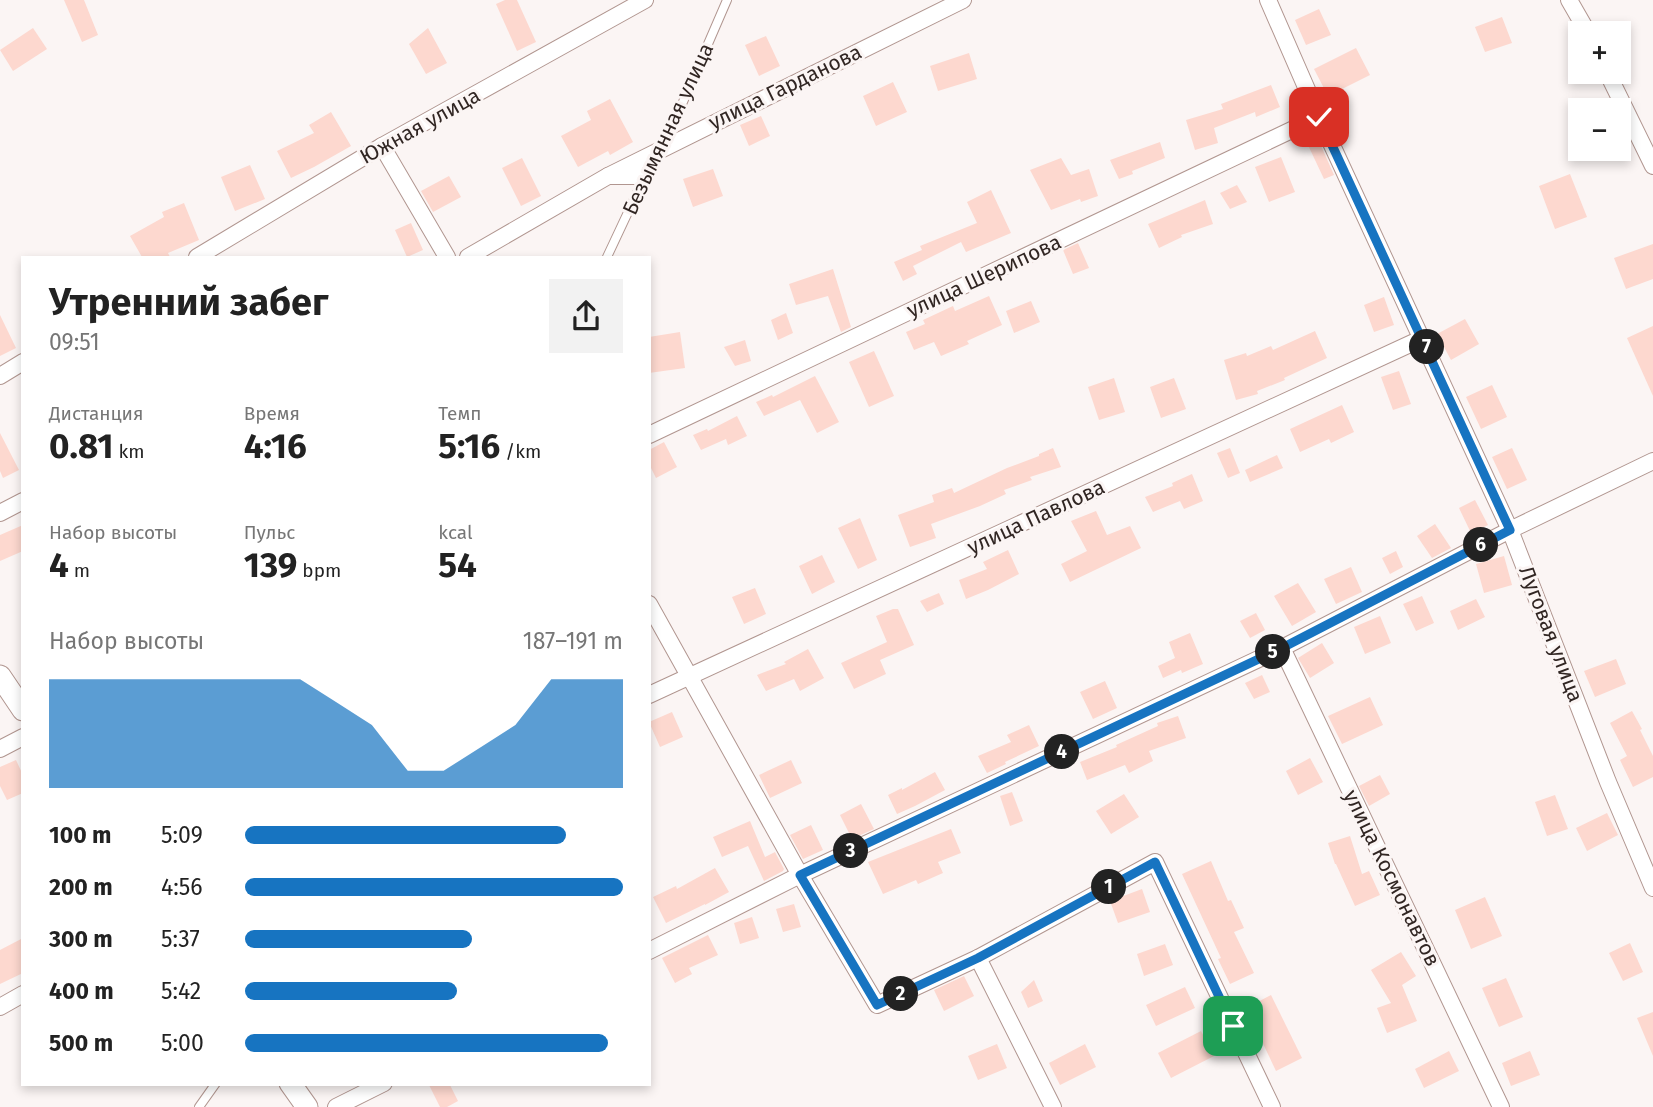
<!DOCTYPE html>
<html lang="ru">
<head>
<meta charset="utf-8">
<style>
	:root { --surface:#fff; --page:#f2f2f2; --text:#222; --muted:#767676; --accent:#1774c1 }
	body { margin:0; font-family:"Fira Sans",sans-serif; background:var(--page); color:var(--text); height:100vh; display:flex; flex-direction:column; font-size:26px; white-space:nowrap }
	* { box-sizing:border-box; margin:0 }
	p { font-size:23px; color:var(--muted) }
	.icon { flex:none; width:38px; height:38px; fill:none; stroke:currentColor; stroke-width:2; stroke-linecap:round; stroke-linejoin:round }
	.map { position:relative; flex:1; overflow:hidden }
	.sheet { position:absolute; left:21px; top:256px; width:630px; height:830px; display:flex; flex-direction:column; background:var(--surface); border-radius:0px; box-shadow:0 4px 10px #0003 }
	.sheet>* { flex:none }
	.fabs { position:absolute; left:1568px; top:21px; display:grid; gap:14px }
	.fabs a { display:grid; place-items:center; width:63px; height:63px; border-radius:0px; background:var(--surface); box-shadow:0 4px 10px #0003; font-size:35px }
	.pin { position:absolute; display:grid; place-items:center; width:60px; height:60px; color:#fff; margin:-30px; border-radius:14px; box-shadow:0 4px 10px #0006 }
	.km { position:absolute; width:35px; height:35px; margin:-18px; border-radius:50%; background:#222; color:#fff; font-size:19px; line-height:35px; text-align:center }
	.round { display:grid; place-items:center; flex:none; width:74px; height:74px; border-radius:0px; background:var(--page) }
	.overview { display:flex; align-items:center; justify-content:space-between; height:119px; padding:0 28px }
	h1 { font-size:38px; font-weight:700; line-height:52px }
	.stats { display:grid; grid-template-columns:repeat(3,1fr); gap:10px; height:119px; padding:7px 28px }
	.stats div { display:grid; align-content:center }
	.stats b { font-size:35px; font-weight:700 }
	.stats small { font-size:19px; font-weight:400 }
	.stats p { font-size:19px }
	.chart { height:196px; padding:14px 28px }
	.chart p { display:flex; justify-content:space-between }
	.chart svg { width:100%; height:126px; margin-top:7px; fill:var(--accent); opacity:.7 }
	ul { padding:0 28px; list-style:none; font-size:23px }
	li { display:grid; grid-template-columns:112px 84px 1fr; align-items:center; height:52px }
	li i { height:18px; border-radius:9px; background:var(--accent) }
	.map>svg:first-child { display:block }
	.building { fill:#fdd8cf }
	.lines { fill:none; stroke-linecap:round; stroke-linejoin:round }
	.lane-casing { stroke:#b19690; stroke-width:10 }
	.street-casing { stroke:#b19690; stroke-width:18 }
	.secondary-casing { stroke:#b19690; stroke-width:23 }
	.lane { stroke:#fff; stroke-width:8 }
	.street { stroke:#fff; stroke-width:16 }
	.secondary { stroke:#fff; stroke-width:21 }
	.route-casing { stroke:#fff; stroke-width:14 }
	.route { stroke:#1774c1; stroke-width:9 }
	.labels { text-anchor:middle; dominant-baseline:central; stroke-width:6; stroke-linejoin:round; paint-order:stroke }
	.street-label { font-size:21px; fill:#312623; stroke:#fbf5f4 }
</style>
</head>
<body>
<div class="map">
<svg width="1653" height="1107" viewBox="0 0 1653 1107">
	<rect width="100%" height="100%" fill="#fbf5f4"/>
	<g class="building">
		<path d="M64,0h20l14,35 -16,7z"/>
		<path d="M505,0h12l19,42 -19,9 -21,-47z"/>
		<path d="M1319,9l12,26 -25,10 -11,-25z"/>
		<path d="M1502,17l10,26 -27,9 -10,-25z"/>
		<path d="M33,28l14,21 -34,22 -13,-21z"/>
		<path d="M428,28l19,35 -21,11 -17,-30z"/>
		<path d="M766,36l14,30 -21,10 -14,-31z"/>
		<path d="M1356,48l14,27 -42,21 -14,-27z"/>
		<path d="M969,53l8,26 -39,12 -8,-25z"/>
		<path d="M893,82l14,30 -31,14 -13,-30z"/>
		<path d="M1271,85l9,22 -24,10 -1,-5 -41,16 4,15 -23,7 -9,-30 37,-11 -2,-5z"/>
		<path d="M610,99l23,43 -23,13 -2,-4 -30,16 -17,-31 30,-16 -4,-9z"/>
		<path d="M331,112l20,34 -37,21 -23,11 -14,-27 37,-18 -5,-8z"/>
		<path d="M761,116l9,20 -21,10 -9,-21z"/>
		<path d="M1318,139l16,36 -10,4 -17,-36z"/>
		<path d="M1160,142l5,16 -33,13 1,3 -14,5 -9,-19z"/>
		<path d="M1281,157l14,35 -26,10 -14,-35z"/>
		<path d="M522,158l19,38 -20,10 -19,-38z"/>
		<path d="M1061,158l10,17 18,-6 9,27 -17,6 -1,-3 -29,11 -21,-40z"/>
		<path d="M250,165l15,34 -30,12 -14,-34z"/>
		<path d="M713,169l10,27 -30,11 -10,-28z"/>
		<path d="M1570,174l17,43 -32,12 -16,-43z"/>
		<path d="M449,176l12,21 -28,15 -12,-21z"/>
		<path d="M1237,185l10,17 -17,7 -10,-16z"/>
		<path d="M991,190l20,43 -45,19 -5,-10 -48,24 4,8 -14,7 -9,-19 28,-12 -2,-4 57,-23 -10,-21z"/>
		<path d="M1205,200l8,24 -32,11 1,2 -23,11 -11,-24z"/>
		<path d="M184,203l15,37 -31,13 2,4h-28l-12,-21 34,-19 -2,-5z"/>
		<path d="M411,223l12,27 -16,7 -12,-27z"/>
		<path d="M1078,243l11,25 -16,6 -10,-24z"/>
		<path d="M1653,244v35l-27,10 -12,-31z"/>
		<path d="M833,269l18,58 -10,5 -13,-36 -32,9 -7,-21z"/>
		<path d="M989,296l13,29 -35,16 2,3 -28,12 -7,-14 -20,8 -8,-18 19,-8 -2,-4 30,-14 2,5z"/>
		<path d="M1384,297l10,28 -20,7 -10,-27z"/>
		<path d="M1031,301l9,21 -26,11 -8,-22z"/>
		<path d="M786,313l7,20 -15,7 -7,-20z"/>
		<path d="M0,315l16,33 -16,8z"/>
		<path d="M1465,319l14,25 -28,16 -14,-26z"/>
		<path d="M1653,326v70l-26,-58z"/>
		<path d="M1315,331l12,27 -43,20 1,2 -28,11 1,3 -22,6 -12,-40 22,-7 1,3 24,-10 2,4z"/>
		<path d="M680,332l5,36 -36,5v-36z"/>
		<path d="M745,340l6,21 -16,5 -11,-19z"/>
		<path d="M874,351l20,45 -25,11 -20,-45z"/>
		<path d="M1399,371l12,33 -18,6 -12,-33z"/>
		<path d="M815,376l24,46 -22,11 -17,-33 -36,16 -8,-14 16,-7 1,2z"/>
		<path d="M1114,378l11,34 -26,8 -11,-33z"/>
		<path d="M1174,378l12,31 -25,9 -11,-31z"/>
		<path d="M1492,385l15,32 -26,12 -15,-32z"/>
		<path d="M1342,405l12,27 -23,11 -2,-4 -29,13 -10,-23z"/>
		<path d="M737,416l10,20 -19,9 -2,-6 -25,11 -8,-15 14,-6 1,2z"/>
		<path d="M0,433l19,37 -16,8 -3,-7z"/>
		<path d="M664,442l13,25 -21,11 -7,-14v-14z"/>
		<path d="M1053,448l8,19 -31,10 2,3 -28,10 2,4 -26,12 -49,18 5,14 -26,9 -12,-32 36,-13 -2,-7 20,-7 2,5 53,-25 32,-12v-2z"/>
		<path d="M1230,448l10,25 -12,5 -11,-25z"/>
		<path d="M1512,448l15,32 -20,9 -15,-32z"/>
		<path d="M1277,455l6,13 -33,14 -5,-12z"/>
		<path d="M1192,474l11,27 -19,8 -4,-8 -27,11 -8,-15 28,-11 -1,-3z"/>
		<path d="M1475,500l13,25 -17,8 -12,-25z"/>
		<path d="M1096,511l11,24 23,-9 11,22 -71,34 -9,-18 26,-13 -16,-30z"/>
		<path d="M860,518l17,42 -19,9 -20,-41z"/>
		<path d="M1435,524l16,24 -19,10 -15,-22z"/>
		<path d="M23,525v26l-23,10v-26z"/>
		<path d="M1008,550l11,24 -31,16 -22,9 -7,-19 28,-11 -4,-7z"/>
		<path d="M1396,551l7,16 -13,7 -8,-16z"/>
		<path d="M822,555l13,27 -23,12 -13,-28z"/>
		<path d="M1504,556l8,29 -28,8 -8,-29z"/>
		<path d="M1351,567l11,25 -26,12 -12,-25z"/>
		<path d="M1298,583l18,29 -24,14 -18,-30z"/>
		<path d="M755,588l11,26 -22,10 -12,-27z"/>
		<path d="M939,593l5,11 -17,8 -7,-11z"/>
		<path d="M1422,596l12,27 -18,8 -13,-27z"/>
		<path d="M1476,599l9,18 -27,13 -8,-19z"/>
		<path d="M893,609h5l16,36 -34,15 6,14 -32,15 -13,-26 46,-21 -11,-26z"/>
		<path d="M1256,613l9,17 -15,8 -10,-17z"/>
		<path d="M1380,616l11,27 -26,11 -11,-27z"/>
		<path d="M1190,633l13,31 -21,9 -1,-3 -18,8 -5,-12 17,-8 -6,-16z"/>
		<path d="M1322,643l12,20 -24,15 -12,-20z"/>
		<path d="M808,649l16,29 -24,13 -6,-12 -28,12 -9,-16 29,-11 -2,-2z"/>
		<path d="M1616,659l10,25 -31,13 -11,-26z"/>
		<path d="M1262,675l8,17 -16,7 -9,-16z"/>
		<path d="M1105,681l12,27 -24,11 -13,-27z"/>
		<path d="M1370,697l13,28 -41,19 -14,-28z"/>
		<path d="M1632,711l10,18 -2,1 13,26v21l-20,10 -13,-27 7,-4 -17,-33z"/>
		<path d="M672,712l11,25 -23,10 -11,-25z"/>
		<path d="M1178,716l8,22 -37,13 4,10 -24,12 -4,-8 -38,15 -7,-18 37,-15 -1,-2 42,-19 -1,-3z"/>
		<path d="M1029,725l10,21 -34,16 1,2 -19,9 -9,-17 33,-14 -4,-7z"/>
		<path d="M1310,758l13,24 -25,13 -12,-24z"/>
		<path d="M16,760l7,15v18l-16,7 -7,-14v-19z"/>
		<path d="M791,760l11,23 -32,15 -11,-23z"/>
		<path d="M935,772l10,18 -30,16 -18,8 -9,-19 14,-7v2z"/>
		<path d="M1380,775l10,19 -21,12 -10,-20z"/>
		<path d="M1012,792l11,29 -13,5 -10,-30z"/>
		<path d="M1124,794l15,23 -28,17 -15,-23z"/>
		<path d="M1555,795l13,34 -21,7 -12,-34z"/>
		<path d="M861,804l13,25 -22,10 -12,-24z"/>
		<path d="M1607,813l11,22 -31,16 -11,-23z"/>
		<path d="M750,821l15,36 10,-5 9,17 -1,2 -19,10 -16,-35 -26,11 -9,-20z"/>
		<path d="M811,825l12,25 -20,9 -13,-24z"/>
		<path d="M951,829l10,24 -23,9 5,11 -25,11 -2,-4 -33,14 -15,-32z"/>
		<path d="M1350,836l12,38 7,-3 11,24 -25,11 -19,-42h-1l-7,-21z"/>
		<path d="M1211,861l17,40 3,-1 13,28 -10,4 20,41 -24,11 -12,-25 3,-1 -39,-84z"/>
		<path d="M715,868l14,24 -24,13v-1l-39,19 -13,-26 23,-11 1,3z"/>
		<path d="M1142,889l8,23 -32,11 -8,-22z"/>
		<path d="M1485,897l17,39 -31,13 -16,-39z"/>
		<path d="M794,904l7,23 -18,5 -7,-23z"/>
		<path d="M752,917l7,21 -19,6 -6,-21z"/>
		<path d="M708,935l10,20 -29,13 3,6 -17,9 -13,-25z"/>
		<path d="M23,938v35l-23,11v-34z"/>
		<path d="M1630,943l13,29 -20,9 -14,-28z"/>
		<path d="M1165,944l8,21 -29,11 -7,-22z"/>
		<path d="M1401,952l15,24 -14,9 15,36 -30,12 -10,-25 14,-5 -20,-33z"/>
		<path d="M964,976l10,20 -30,15 -10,-21z"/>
		<path d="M1506,978l17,39 -24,10 -17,-39z"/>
		<path d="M1034,980l9,21 -15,7 -7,-16z"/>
		<path d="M1185,987l10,21 -39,18 -10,-21z"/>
		<path d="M1271,995l31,63 -26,13 -30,-63z"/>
		<path d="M1653,1012v44l-16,-38z"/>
		<path d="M1201,1031l13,25 -43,22 -13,-25z"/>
		<path d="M997,1044l10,24 -29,12 -10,-24z"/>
		<path d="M1085,1044l11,23 -36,18 -11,-22z"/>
		<path d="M1449,1051l10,20 -35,17 -9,-19z"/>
		<path d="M1530,1051l10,24 -29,11 -9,-23z"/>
		<path d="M428,1083h21l9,18 -11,6h-7z"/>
	</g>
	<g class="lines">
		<g class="lane-casing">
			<g id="lane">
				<path d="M607,257l38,-81 28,-51 54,-125"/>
				<path d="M199,1107l17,-24"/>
			</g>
		</g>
		<g class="street-casing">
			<g id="street">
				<path d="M1268,0l51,117 191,413 98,252 45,106"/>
				<path d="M1569,0l19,33"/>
				<path d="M1607,72l46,94"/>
				<path d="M382,146l65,111"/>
				<path d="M608,176l355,-176"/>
				<path d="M197,257l185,-111 263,-146"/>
				<path d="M468,257l140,-81h37"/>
				<path d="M0,376l23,-14"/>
				<path d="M649,435l670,-318"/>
				<path d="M0,513l23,-12"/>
				<path d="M649,604l151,271 77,130 101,-47 177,-96 117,245"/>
				<path d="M1282,648l219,459"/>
				<path d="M649,695l774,-357"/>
				<path d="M0,749l23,-12"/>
				<path d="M649,951l151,-76 482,-227 228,-118 143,-69"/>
				<path d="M978,958l75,149"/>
				<path d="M0,1007l23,-13"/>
				<path d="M336,1107l48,-24"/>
			</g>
		</g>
		<g class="secondary-casing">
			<g id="secondary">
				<path d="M0,676l23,34"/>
				<path d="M290,1083l17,24"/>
			</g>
		</g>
		<use href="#lane" class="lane"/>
		<use href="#street" class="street"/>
		<use href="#secondary" class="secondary"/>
	</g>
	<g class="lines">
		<g class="route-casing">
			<path id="route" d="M1233,1026l-78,-164 -177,96 -101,47 -77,-130 482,-227 228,-118 -191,-413"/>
		</g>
		<use href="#route" class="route"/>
	</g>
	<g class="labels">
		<g class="street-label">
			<text transform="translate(785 87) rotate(-26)">улица Гарданова</text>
			<text transform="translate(420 126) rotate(-29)">Южная улица</text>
			<text transform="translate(668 129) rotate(-65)">Безымянная улица</text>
			<text transform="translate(984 276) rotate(-25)">улица Шерипова</text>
			<text transform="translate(1036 517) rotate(-25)">улица Павлова</text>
			<text transform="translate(1551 634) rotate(69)">Луговая улица</text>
			<text transform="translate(1392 878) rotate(64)">улица Космонавтов</text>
		</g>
	</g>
</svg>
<div class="fabs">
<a>+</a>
<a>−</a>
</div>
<div class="pin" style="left:1233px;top:1026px;background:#1e9e55"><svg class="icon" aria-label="arrive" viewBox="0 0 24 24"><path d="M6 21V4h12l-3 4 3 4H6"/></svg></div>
<div class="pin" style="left:1319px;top:117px;background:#d93025"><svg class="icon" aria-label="check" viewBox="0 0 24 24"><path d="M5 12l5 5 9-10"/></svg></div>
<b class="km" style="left:1109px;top:887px">1</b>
<b class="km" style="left:901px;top:994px">2</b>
<b class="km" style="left:851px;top:851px">3</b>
<b class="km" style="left:1062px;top:752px">4</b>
<b class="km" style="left:1273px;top:652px">5</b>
<b class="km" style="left:1481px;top:545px">6</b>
<b class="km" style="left:1427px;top:347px">7</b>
<section class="sheet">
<div class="overview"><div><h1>Утренний забег</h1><p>09:51</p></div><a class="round"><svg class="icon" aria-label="share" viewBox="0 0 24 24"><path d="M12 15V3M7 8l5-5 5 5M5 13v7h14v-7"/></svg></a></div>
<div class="stats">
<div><p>Дистанция</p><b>0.81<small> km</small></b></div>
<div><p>Время</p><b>4:16</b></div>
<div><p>Темп</p><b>5:16<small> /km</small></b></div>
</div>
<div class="stats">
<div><p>Набор высоты</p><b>4<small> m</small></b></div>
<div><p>Пульс</p><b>139<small> bpm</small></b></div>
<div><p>kcal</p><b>54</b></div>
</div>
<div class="chart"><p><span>Набор высоты</span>187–191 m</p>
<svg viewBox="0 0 160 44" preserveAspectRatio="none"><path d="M0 44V6L10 6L20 6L30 6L40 6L50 6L60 6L70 6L80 14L90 22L100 38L110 38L120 30L130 22L140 6L150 6L160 6V44z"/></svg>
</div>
<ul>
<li><b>100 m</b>5:09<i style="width:85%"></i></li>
<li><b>200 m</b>4:56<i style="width:100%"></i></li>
<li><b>300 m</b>5:37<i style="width:60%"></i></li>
<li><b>400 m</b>5:42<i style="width:56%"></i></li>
<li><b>500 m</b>5:00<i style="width:96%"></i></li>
</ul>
</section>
</div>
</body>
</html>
